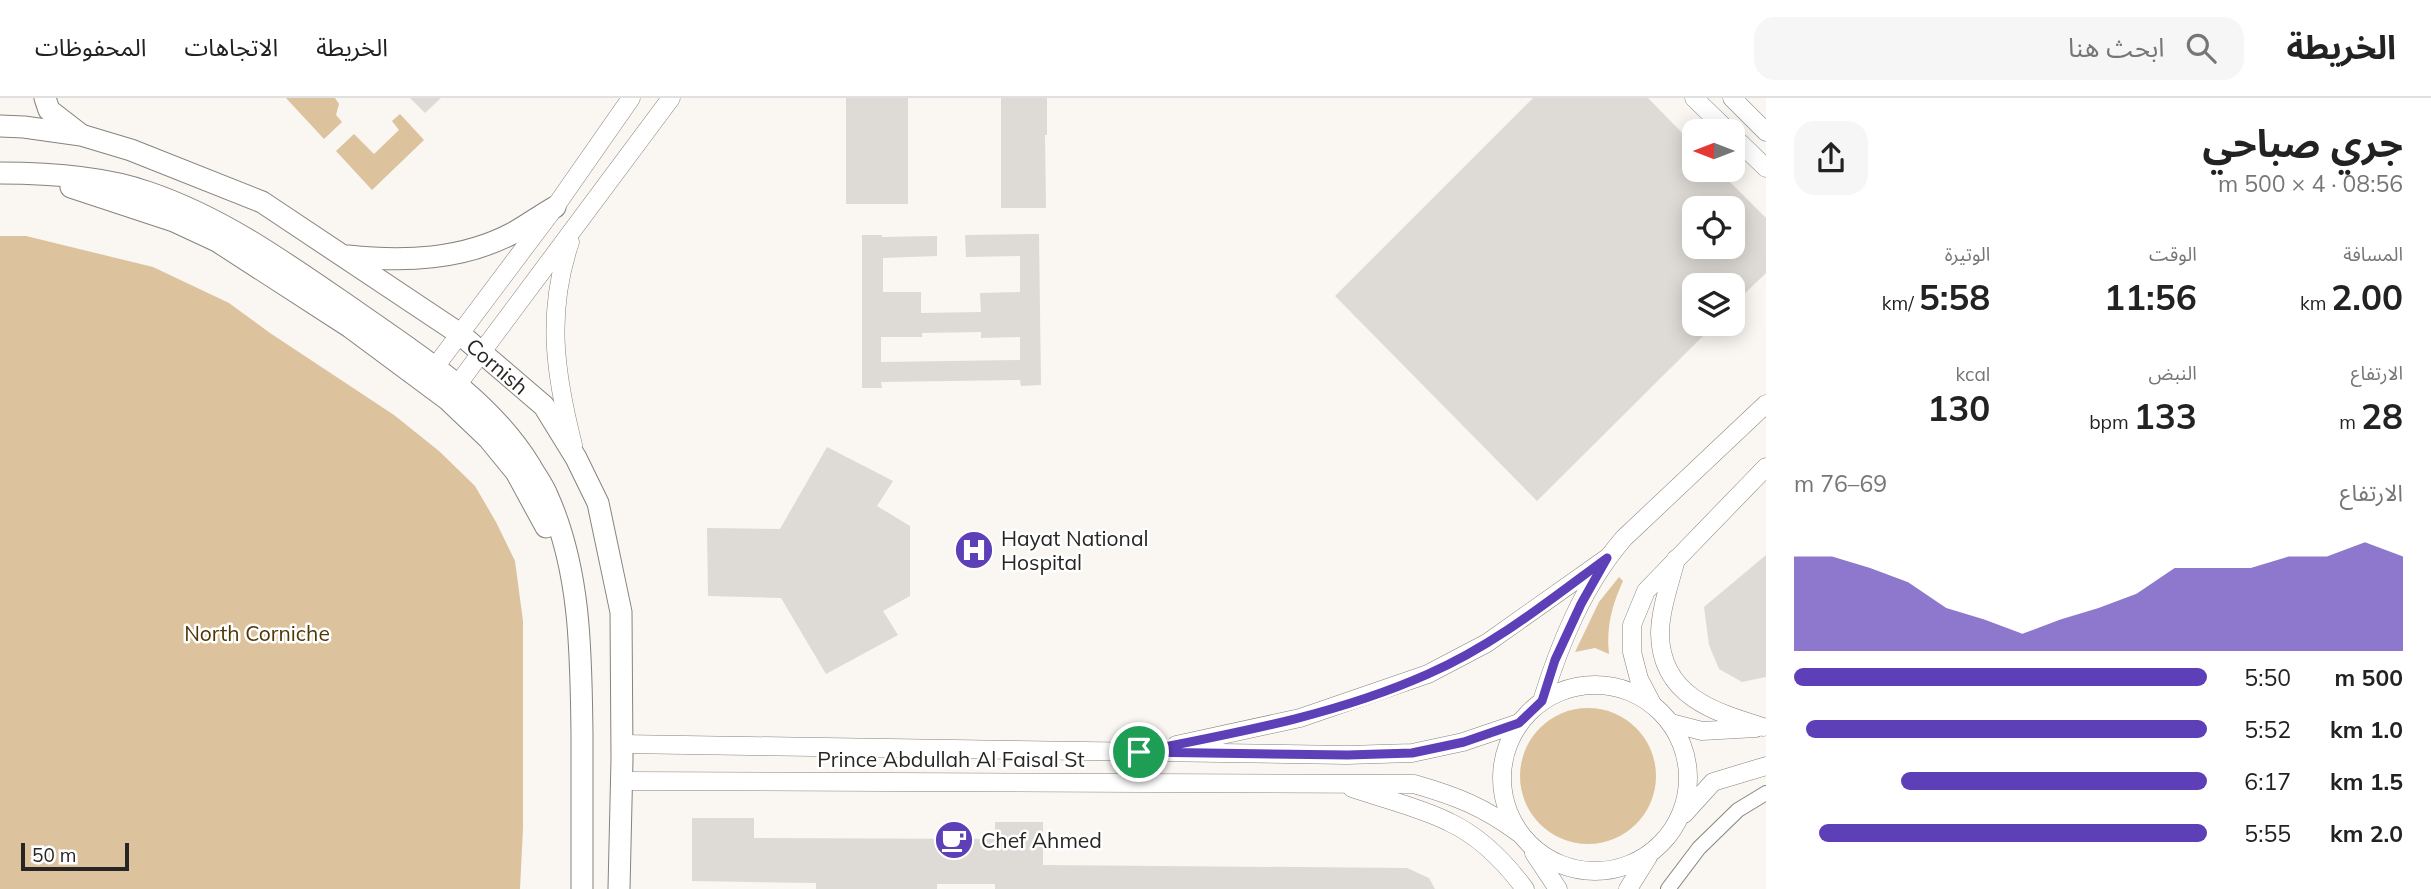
<!DOCTYPE html>
<html lang="ar">
<head>
<meta charset="utf-8">
<style>
	:root { --surface:#fff; --page:#f6f6f6; --text:#222; --muted:#767676; --line:#e0e0e0; --accent:#5d3fb8 }
	body { margin:0; font-family:Mulish,"Noto Sans Arabic",sans-serif; background:var(--page); color:var(--text); direction:rtl; height:100vh; display:flex; flex-direction:column; font-size:26px; white-space:nowrap }
	* { box-sizing:border-box; margin:0 }
	p { font-size:23px; color:var(--muted) }
	.icon { flex:none; width:38px; height:38px; fill:none; stroke:currentColor; stroke-width:2; stroke-linecap:round; stroke-linejoin:round }
	.map { position:relative; flex:1; overflow:hidden; direction:ltr }
	.side { display:flex; flex-direction:column; background:var(--surface); width:665px }
	.side>* { flex:none }
	.needle { width:46px; rotate:270deg }
	.controls { position:absolute; left:1682px; top:21px; display:grid; gap:14px }
	.controls a { display:grid; place-items:center; width:63px; height:63px; border-radius:14px; background:var(--surface); box-shadow:0 4px 18px #0003; font-size:35px }
	.scale { position:absolute; left:21px; bottom:18px; width:108px; box-sizing:border-box; padding-left:7px; border:4px solid #272624; border-top:0; font-size:19px; line-height:24px; white-space:nowrap; color:#272624; -webkit-text-stroke:5px #fff; paint-order:stroke }
	.pin { position:absolute; display:grid; place-items:center; width:60px; height:60px; color:#fff; margin:-30px; border:4px solid #fff; border-radius:50%; box-shadow:0 2px 7px #0007 }
	.round { display:grid; place-items:center; flex:none; width:74px; height:74px; border-radius:21px; background:var(--page) }
	.summary { display:flex; align-items:center; justify-content:space-between; height:119px; padding:0 28px }
	h1 { font-size:38px; font-weight:700; line-height:52px }
	.figures { display:grid; grid-template-columns:repeat(3,1fr); gap:10px; height:119px; padding:7px 28px }
	.figures div { display:grid; align-content:center }
	.figures b { font-size:35px; font-weight:700 }
	.figures small { font-size:19px; font-weight:400 }
	.figures p { font-size:19px }
	.chart { height:196px; padding:14px 28px }
	.chart p { display:flex; justify-content:space-between }
	.chart svg { width:100%; height:126px; margin-top:7px; fill:var(--accent); opacity:.7 }
	ul { padding:0 28px; list-style:none; font-size:23px }
	li { display:grid; grid-template-columns:112px 84px 1fr; align-items:center; height:52px }
	li i { height:18px; border-radius:9px; background:var(--accent) }
	header { display:flex; align-items:center; gap:42px; box-sizing:border-box; height:98px; padding:0 35px; background:var(--surface); border-bottom:2px solid var(--line) }
	header strong { font-size:33px }
	nav { display:flex; gap:38px; margin-inline-start:auto; font-size:24px }
	.search { width:490px; height:63px; background:var(--page); display:flex; align-items:center; gap:18px; box-sizing:border-box; padding:0 24px; border-radius:21px; color:var(--muted); font-size:26px }
	main { display:flex; flex:1; min-height:0 }
	.map>svg:first-child { display:block }
	.green { fill:#dcc39d }
	.building { fill:#dedad5; fill-rule:evenodd }
	.lines { fill:none; stroke-linecap:round; stroke-linejoin:round }
	.minor-casing { stroke:#86837e; stroke-width:16 }
	.tertiary-casing { stroke:#86837e; stroke-width:19 }
	.secondary-casing { stroke:#86837e; stroke-width:23 }
	.minor { stroke:#fff; stroke-width:14 }
	.tertiary { stroke:#fff; stroke-width:18 }
	.secondary { stroke:#fff; stroke-width:21 }
	.route-casing { stroke:#fff; stroke-width:14 }
	.route { stroke:#5d3fb8; stroke-width:9 }
	.labels { text-anchor:middle; dominant-baseline:central; stroke-width:5; stroke-linejoin:round; paint-order:stroke }
	.street-label { font-size:21px; fill:#272624; stroke:#fff }
	.poi-label { font-size:21px; fill:#272624; stroke:#fff; text-anchor:start }
	.park-label { font-size:21px; fill:#4f3604; stroke:#fff }
</style>
</head>
<body>
<header>
<strong>الخريطة</strong>
<div class="search"><svg class="icon" aria-label="search" viewBox="0 0 24 24"><circle cx="10" cy="10" r="6"/><path d="M15 15l6 6"/></svg>ابحث هنا</div>
<nav><a>الخريطة</a><a>الاتجاهات</a><a>المحفوظات</a></nav>
</header>
<main>
<section class="side">
<div class="summary"><div><h1>جري صباحي</h1><p>08:56 · 4 × 500 m</p></div><a class="round"><svg class="icon" aria-label="share" viewBox="0 0 24 24"><path d="M12 15V3M7 8l5-5 5 5M5 13v7h14v-7"/></svg></a></div>
<div class="figures">
<div><p>المسافة</p><b>2.00<small> km</small></b></div>
<div><p>الوقت</p><b>11:56</b></div>
<div><p>الوتيرة</p><b>5:58<small> /km</small></b></div>
</div>
<div class="figures">
<div><p>الارتفاع</p><b>28<small> m</small></b></div>
<div><p>النبض</p><b>133<small> bpm</small></b></div>
<div><p>kcal</p><b>130</b></div>
</div>
<div class="chart"><p><span>الارتفاع</span>69–76 m</p>
<svg viewBox="0 0 160 44" preserveAspectRatio="none"><path d="M0 44V11L10 11L20 15L30 20L40 29L50 33L60 38L70 33L80 29L90 24L100 15L110 15L120 15L130 11L140 11L150 6L160 11V44z"/></svg>
</div>
<ul>
<li><b>500 m</b>5:50<i style="width:100%"></i></li>
<li><b>1.0 km</b>5:52<i style="width:97%"></i></li>
<li><b>1.5 km</b>6:17<i style="width:74%"></i></li>
<li><b>2.0 km</b>5:55<i style="width:94%"></i></li>
</ul>
</section>
<div class="map">
<svg width="1766" height="791" viewBox="0 0 1766 791">
	<rect width="100%" height="100%" fill="#faf6f1"/>
	<g class="green">
		<path d="M286,0h49l4,6 -3,11 6,7 -18,17z"/>
		<path d="M400,16l24,26 -52,50 -36,-39 18,-17 20,20 25,-24 -7,-9z"/>
		<path d="M0,138h26l127,31 76,36 41,30 124,82 45,36 36,35 21,36 19,39 8,60v207l-3,61h-520z"/>
		<path d="M1619,479l4,4c-11,24 -17,46 -14,73l-14,-6 -20,4 24,-50z"/>
		<circle cx="1588" cy="678" r="68"/>
	</g>
	<g class="building">
		<path d="M410,0h31l-16,15z"/>
		<rect x="846" y="0" width="62" height="106"/>
		<path d="M1001,0h46v37h-2l1,73h-45z"/>
		<path d="M1533,0h115l46,47v25h24l48,48v55l-34,33v-21h-38v39h21l-178,177 -202,-205zM1694,110h38v39h-38z"/>
		<path d="M1039,136l2,151 -20,1 -1,-6 -139,2 1,6h-20v-153h20v2l55,-1v20l-54,2v34h38v21l60,-1 -1,-19 40,-1v-36l-54,1 -1,-22zM981,234v6l39,-1v23l-139,2v-25h41v-4z"/>
		<path d="M827,349l66,34 -16,25 33,20v70l-27,15 15,24 -72,39 -45,-76 -73,-2 -1,-68 73,1z"/>
		<path d="M1766,457v122l-24,5 -23,-13 -10,-24 -5,-38z"/>
		<path d="M692,720h62v20l241,1v-17h48v43l364,3 22,10 6,11h-440v-5h-58v5h-121v-6l-124,-2z"/>
	</g>
	<g class="lines">
		<g class="minor-casing">
			<path id="minor" d="M1668,791l31,-41 39,-38 28,-17"/>
		</g>
		<g class="tertiary-casing">
			<g id="tertiary">
				<path d="M1694,0l34,33"/>
				<path d="M1732,0l34,34"/>
				<path d="M1732,37l34,33"/>
				<path d="M570,144c-24,71 -15,132 3,203"/>
				<path d="M435,269l120,-160 76,-109"/>
				<path d="M458,286l213,-286"/>
				<path d="M1676,461c-6,24 -16,51 -16,75 1,62 54,78 103,93"/>
				<circle cx="1595" cy="680" r="93"/>
				<path d="M1542,603c18,-58 42,-117 82,-163l142,-134"/>
				<path d="M1652,606l-13,-25 -7,-27v-27l14,-34 120,-124"/>
				<path d="M1671,625l31,8 54,-3"/>
				<path d="M622,646l725,11 65,-2 51,-11 56,-19"/>
				<path d="M1176,647l124,-27 128,-44 59,-31 120,-85"/>
				<path d="M622,683l792,3c42,12 70,23 105,49"/>
				<path d="M1352,690c29,10 70,20 97,34 30,14 56,40 76,67"/>
				<path d="M1684,716l29,-32 53,-16"/>
				<path d="M1534,755l24,36"/>
				<path d="M1628,791l20,-32"/>
			</g>
		</g>
		<g class="secondary-casing">
			<g id="secondary">
				<path d="M45,0l4,12 31,24"/>
				<path id="s1" d="M0,28l24,1 57,8 50,15 131,52 198,132 84,72 32,52 22,45 23,109 1,147 -3,130"/>
				<path d="M0,75c48,0 101,3 147,19 77,26 140,72 207,118 65,46 135,88 177,157 5,9 12,18 16,28 34,75 34,159 35,240 0,51 0,103 0,154"/>
				<path d="M71,89l103,34 43,20 133,86 97,72 42,40 27,33 30,55"/>
				<path d="M348,158c56,6 114,4 165,-23 14,-8 28,-18 42,-26"/>
			</g>
		</g>
		<use href="#minor" class="minor"/>
		<use href="#tertiary" class="tertiary"/>
		<use href="#secondary" class="secondary"/>
	</g>
	<g class="lines">
		<g class="route-casing">
			<path id="route" d="M1607,460l-26,46 -26,56 -13,41 -23,22 -55,19 -52,11 -64,2 -209,-3c97,-19 197,-37 289,-78 65,-28 122,-74 179,-116z"/>
		</g>
		<use href="#route" class="route"/>
	</g>
	<defs>
		<g id="hospital-disc" transform="scale(2.0125)"><circle r="9.5" fill="#5d3fb8" stroke="#fff"/><path d="M-5-5h3v3.5h4V-5h3V5h-3V1.5h-4V5h-3Z" fill="#fff"/></g>
		<g id="cafe-disc" transform="scale(2.0125)"><circle r="9.5" fill="#5d3fb8" stroke="#fff"/><path d="M-5.5-4.5H6V0H3Q3 3.5 0 3.5H-2.5Q-5.5 3.5-5.5 0ZM3-3.2v2h1.7v-2ZM-6 4.5H4V6H-6Z" fill="#fff"/></g>
	</defs>
	<g fill-rule="evenodd">
		<use href="#hospital-disc" x="974" y="452"/>
		<use href="#cafe-disc" x="954" y="742"/>
	</g>
	<g class="labels">
		<g class="street-label">
			<text stroke="none"><textPath href="#s1" startOffset="562">Cornish</textPath></text>
			<text x="951" y="661">Prince Abdullah Al Faisal St</text>
		</g>
		<g class="poi-label">
			<text x="1001" y="440">Hayat National<tspan x="1001" dy="24">Hospital</tspan></text>
			<text x="981" y="742">Chef Ahmed</text>
		</g>
		<g class="park-label">
			<text x="257" y="535">North Corniche</text>
		</g>
	</g>
</svg>
<div class="controls">
<a><svg class="needle" viewBox="-14 -14 28 28"><path d="M0-13l5 13h-10z" fill="#e53935"/><path d="M0 13l5-13h-10z" fill="#767676"/></svg></a>
<a><svg class="icon" aria-label="locate" viewBox="0 0 24 24"><circle cx="12" cy="12" r="6"/><path d="M12 2v4M12 18v4M2 12h4M18 12h4"/></svg></a>
<a><svg class="icon" aria-label="layers" viewBox="0 0 24 24"><path d="M12 4l9 5-9 5-9-5zM3 14l9 5 9-5"/></svg></a>
</div>
<div class="scale">50 m</div>
<div class="pin" style="left:1139px;top:654px;background:#1e9e55"><svg class="icon" aria-label="arrive" viewBox="0 0 24 24"><path d="M6 21V4h12l-3 4 3 4H6"/></svg></div>
</div>
</main>
</body>
</html>
